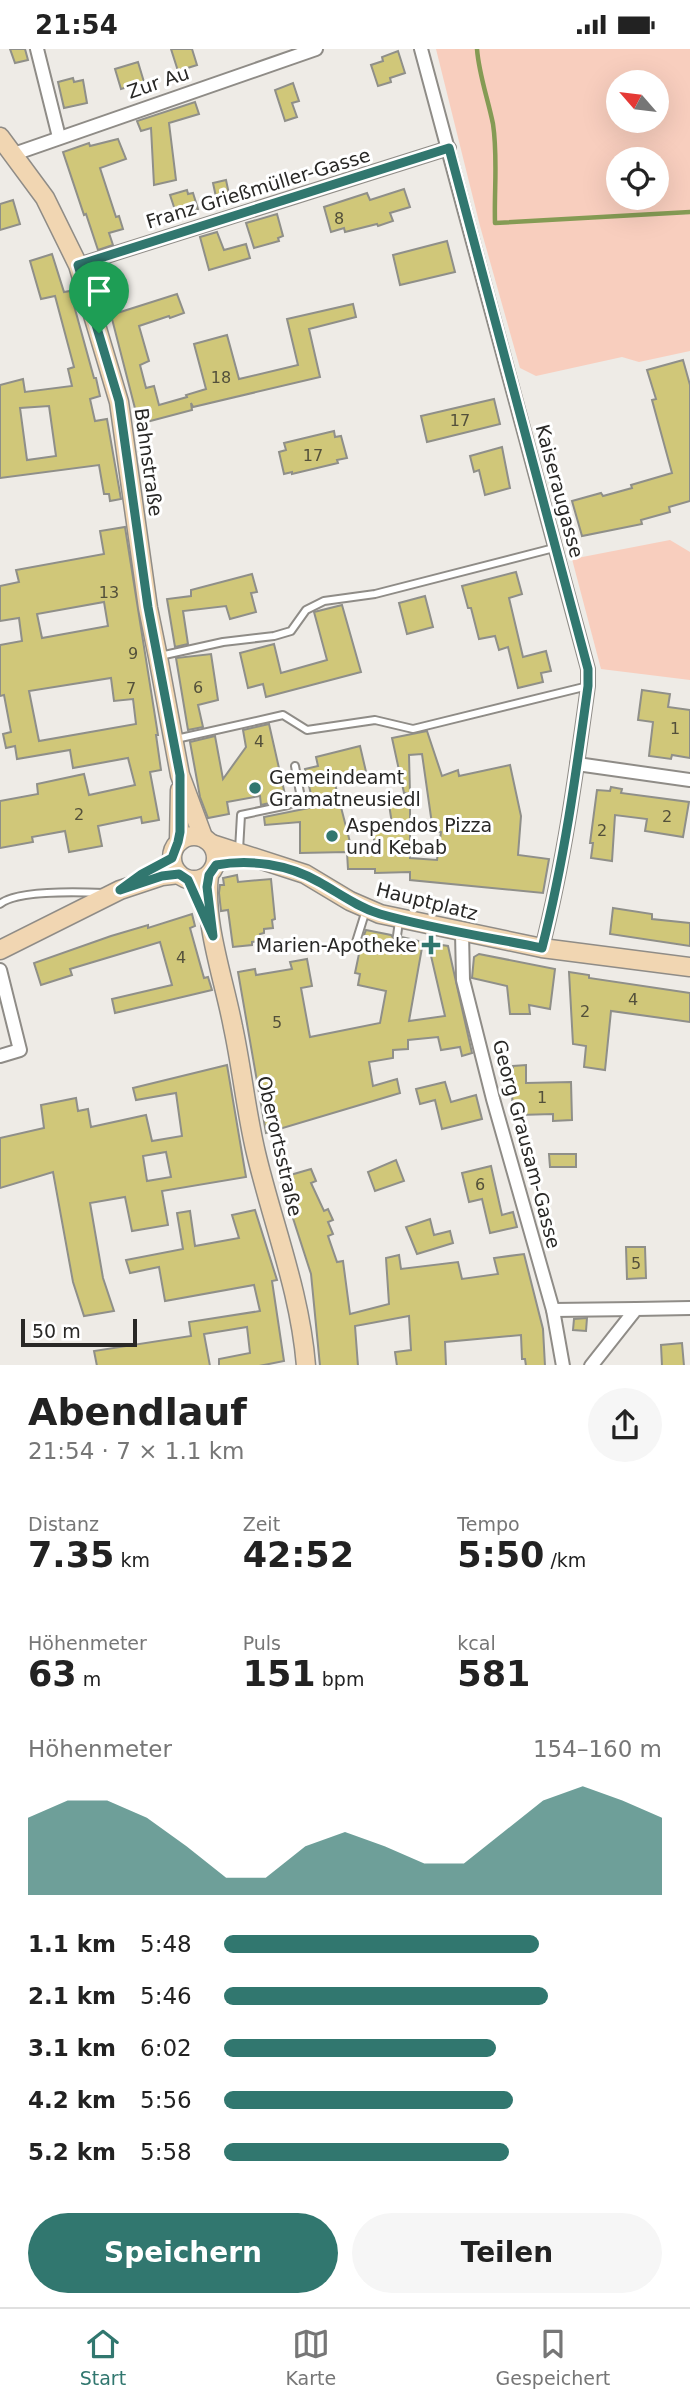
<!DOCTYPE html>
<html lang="de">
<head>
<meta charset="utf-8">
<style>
	:root { --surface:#fff; --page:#f6f6f6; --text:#222; --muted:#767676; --line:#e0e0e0; --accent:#31776f }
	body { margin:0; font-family:"DejaVu Sans",sans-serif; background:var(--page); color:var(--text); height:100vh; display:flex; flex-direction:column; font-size:26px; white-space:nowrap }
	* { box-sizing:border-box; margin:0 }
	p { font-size:23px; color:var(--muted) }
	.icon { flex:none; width:38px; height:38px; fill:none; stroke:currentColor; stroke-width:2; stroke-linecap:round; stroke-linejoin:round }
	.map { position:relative; height:1316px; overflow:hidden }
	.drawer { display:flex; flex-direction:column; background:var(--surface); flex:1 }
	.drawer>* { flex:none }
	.needle { width:46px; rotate:298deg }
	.controls { position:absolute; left:606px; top:21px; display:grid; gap:14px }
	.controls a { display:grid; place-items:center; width:63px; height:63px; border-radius:50%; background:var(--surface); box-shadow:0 7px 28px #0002; font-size:35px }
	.scale { position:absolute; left:21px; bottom:18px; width:116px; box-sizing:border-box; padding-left:7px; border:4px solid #292826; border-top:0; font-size:19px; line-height:24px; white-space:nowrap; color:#292826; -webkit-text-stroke:5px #fff; paint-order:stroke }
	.pin { position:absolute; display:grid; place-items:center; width:60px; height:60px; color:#fff; margin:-72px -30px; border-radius:50% 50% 50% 0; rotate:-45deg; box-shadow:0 0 7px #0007 }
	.pin .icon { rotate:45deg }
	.round { display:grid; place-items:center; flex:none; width:74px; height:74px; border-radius:37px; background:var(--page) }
	.headline { display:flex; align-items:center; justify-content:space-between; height:119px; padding:0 28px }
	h1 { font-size:38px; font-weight:700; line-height:52px }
	.stats { display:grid; grid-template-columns:repeat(3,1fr); gap:10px; height:119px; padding:7px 28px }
	.stats div { display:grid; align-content:center }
	.stats b { font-size:35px; font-weight:700 }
	.stats small { font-size:19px; font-weight:400 }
	.stats p { font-size:19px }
	.chart { height:196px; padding:14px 28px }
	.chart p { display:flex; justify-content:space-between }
	.chart svg { width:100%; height:126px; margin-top:7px; fill:var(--accent); opacity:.7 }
	.button { display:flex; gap:14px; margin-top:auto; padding:14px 28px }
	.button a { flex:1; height:80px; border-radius:42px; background:var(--accent); color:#fff; font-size:28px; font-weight:700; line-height:80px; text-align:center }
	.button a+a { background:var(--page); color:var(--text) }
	ul { padding:0 28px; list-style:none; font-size:23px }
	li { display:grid; grid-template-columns:112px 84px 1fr; align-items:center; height:52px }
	li i { height:18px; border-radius:9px; background:var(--accent) }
	.status { display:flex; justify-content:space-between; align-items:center; height:49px; padding:0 35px; background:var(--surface); direction:ltr }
	.status svg { height:19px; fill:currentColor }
	.tab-bar { display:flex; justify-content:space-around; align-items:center; height:98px; border-top:2px solid var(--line); background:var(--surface); font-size:19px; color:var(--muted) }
	.tab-bar a { display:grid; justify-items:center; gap:4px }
	.tab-bar .selected { color:var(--accent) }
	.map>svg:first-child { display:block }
	.green { fill:#f8cebe; fill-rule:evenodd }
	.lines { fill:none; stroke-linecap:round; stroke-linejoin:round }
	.stream { stroke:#859b54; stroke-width:4.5 }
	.building { fill:#d0c779; stroke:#8f8f89; stroke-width:2; fill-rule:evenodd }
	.lane-casing { stroke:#8f8c87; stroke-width:10 }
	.street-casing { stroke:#8f8c87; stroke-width:16 }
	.secondary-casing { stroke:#8f8c87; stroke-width:21 }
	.lane { stroke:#fff; stroke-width:6 }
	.street { stroke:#fff; stroke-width:12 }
	.secondary { stroke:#f1d6b2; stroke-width:18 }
	.route-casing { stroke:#fff; stroke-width:14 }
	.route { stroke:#31776f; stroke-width:9 }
	.poi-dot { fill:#31776f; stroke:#fff; stroke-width:2.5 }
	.labels { text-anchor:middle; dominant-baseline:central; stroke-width:6; stroke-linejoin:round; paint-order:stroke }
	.number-label { font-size:16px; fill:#53503b }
	.street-label { font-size:19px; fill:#292826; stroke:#fff }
	.poi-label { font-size:19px; fill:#292826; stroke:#fff; text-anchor:start }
</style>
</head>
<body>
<div class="status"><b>21:54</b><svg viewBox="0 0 49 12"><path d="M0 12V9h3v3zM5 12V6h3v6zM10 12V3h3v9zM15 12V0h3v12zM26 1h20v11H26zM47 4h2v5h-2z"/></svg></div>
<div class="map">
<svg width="690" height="1317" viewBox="0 0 690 1317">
	<rect width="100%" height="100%" fill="#eeebe6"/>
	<g class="green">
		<path d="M436,0h254v302l-51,11 -17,-5 -86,19 -16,-8 -40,-142zM656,33v39h-38v-39zM656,110v39h-38v-39z"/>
		<path d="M670,491l20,12v128l-89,-11 -29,-110z"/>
	</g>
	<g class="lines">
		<path class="stream" d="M477,0c2,26 11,50 16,75 5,33 1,66 2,99l195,-11"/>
	</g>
	<g class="building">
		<path d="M10,0h15l3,11 -13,3z"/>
		<path d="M171,0h21l5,16 -19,6z"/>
		<path d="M398,2l7,22 -15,5 1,4 -13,4 -7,-21 12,-4 -1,-4z"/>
		<path d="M138,13l6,20 -23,7 -6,-20z"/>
		<path d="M73,29l1,4 9,-2 4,23 -23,5 -6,-26z"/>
		<path d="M293,34l6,18 -7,2 5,14 -12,4 -10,-31z"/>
		<path d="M195,53l4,12 -30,9 7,57 -22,5 -3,-57 -10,3 -4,-10z"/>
		<path d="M118,90l8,20 -26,9 16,49 3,-1 4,13 -14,4 4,12 -15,5 -12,-36 -2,1 -21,-63 26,-9 1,3z"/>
		<path d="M226,131l3,14 -13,3 -3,-14z"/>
		<path d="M404,140l6,18 -20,6 3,8 -15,5 -1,-2 -32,8 -1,-4 -13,4 -7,-25 43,-14 3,7z"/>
		<path d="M187,141l1,4 5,-1 5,16 -21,7 -7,-21z"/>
		<path d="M13,151l7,24 -20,6v-26z"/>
		<path d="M277,165l6,22 -5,2 1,3 -25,7 -8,-25z"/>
		<path d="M217,183l7,18 22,-6 4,14 -41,12 -9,-33z"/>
		<path d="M447,192l8,31 -55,13 -7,-30z"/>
		<path d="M52,205l12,38 6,-1 24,87h2l4,18 -10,3 5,22 12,-2 14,80 -11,2 -1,-7h-5l-5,-29 -99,13v-93l23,-6 2,13 47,-6 -4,-17 6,-2 -19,-71 -14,3 -11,-38zM49,357l7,50 -29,4 -7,-52z"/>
		<path d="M177,245l7,19 -14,5 -1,-2 -30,10 10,35 -9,4 6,23 8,-2 5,19 28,-8 -1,-2 20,-6 -12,-45 33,-9 12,44 59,-14 -11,-46 66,-15 3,13 -47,12 11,48 -127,30 -2,-4 1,7 -53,14 -28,-109z"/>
		<path d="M683,311l7,25v116l-21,6 1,5 -29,8 1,4 -60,12 -10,-35 29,-8 2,3 29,-8 -1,-3 41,-12 -20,-73 4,-1 -9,-29z"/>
		<path d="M494,350l6,25 -73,18 -6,-26z"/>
		<path d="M334,382l1,6 6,-1 6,22 -10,2 1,3 -46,11v-2l-8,2 -5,-22 7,-2 -2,-7z"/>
		<path d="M502,398l8,41 -25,7 -6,-25 -5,2 -4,-16z"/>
		<path d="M125,478l33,208h-2l5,35 -11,2 9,48 -17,3 -1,-6 -43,9 4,20 -33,6 -4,-21 -33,6 1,5 -33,6v-47l38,-7 -1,-10 47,-10 5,21 46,-10 -7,-27 -55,10 -3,-18 -53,9 -2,-13 -9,2 -3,-14 8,-2 -7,-37 -4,1v-51l22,-4 -3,-23 -19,3v-35l19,-4 -3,-12 88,-16 -4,-23zM104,553l4,24 -66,12 -5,-24zM111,629l3,23 19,-2 3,25 -97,17 -10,-50z"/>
		<path d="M516,523l6,22 -13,4 14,59 23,-6 5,20 -10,2 2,9 -25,6 -10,-41 -9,3 -4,-14 -16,3 -8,-31h-3l-6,-22z"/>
		<path d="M252,525l5,18 -6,1 5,19 -26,7 -4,-13 -43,5 5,33 -13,3 -8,-48 24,-3v-6z"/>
		<path d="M425,547l8,31 -26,7 -8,-31z"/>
		<path d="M342,556l19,67 -95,25 -3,-13 -15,4 -8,-35 34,-9 7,29 46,-13 -13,-48z"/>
		<path d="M211,605l7,46 -20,5 5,22 -15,3 -12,-72z"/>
		<path d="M642,641l28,4 -2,13 22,3v48l-18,-3 -1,4 -22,-3 4,-34 -15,-2z"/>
		<path d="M269,675l17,75 -25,6 -1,-9 -33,6 2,12 -21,4 -8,-21 -10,-55 25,-6 8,43 23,-32 -3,-17z"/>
		<path d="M427,682l15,45 16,-6 1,6 51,-11 11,51 -3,39 31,4 -6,34 -133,-13v-8l-35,1v-4h-27l-1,-17 -47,1v-31l-35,3 -1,-8 50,-10 -9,-38 13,-3 -2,-9 44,-11 7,30 -32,8 16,62h23v-16h19l-5,-32 22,-2v62l27,2 4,-28 -8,-1 -11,-77 -13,1 1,38h-6l-12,-55z"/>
		<path d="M611,738l11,2 -1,4 68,9 -6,35 -38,-6 2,-12 -32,-4 -3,46 -21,-3 2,-15h-3l7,-53 13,1z"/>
		<path d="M237,826l1,7 33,-3 4,40 -3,1 1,8 -9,1v4l-4,1 1,7 -9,1v3l-19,2 -5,-37 -7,1 -2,-18 1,-8h4l-1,-7z"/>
		<path d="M613,859l39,6v5l38,4v23l-80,-12z"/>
		<path d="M192,865l3,12 -5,2 14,50 4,-1 4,13 -97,23 -3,-14 60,-14 -12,-43 -90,27 2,6 -31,10 -7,-22 77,-27 37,-11v3z"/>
		<path d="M366,881l25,5 5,6 6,-4 21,5 -14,79 36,-5 -17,-73 20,3 24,107 -10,3 -2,-9 -19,3 -3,-13 -30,3v9l-15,1v8l-24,4 4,24 24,-7 3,14 -134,40 -28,-161 17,-3 1,6 36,-6 -2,-7 17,-3 5,27 -11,2 9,49 70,-14 6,-32 -28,-6 2,-11 -5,-1 5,-24 6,-4 -3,-7z"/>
		<path d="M479,905l76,15 -5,40 -21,-4 1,9h-20l-3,-28 -35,-8 2,-21z"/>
		<path d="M569,923l20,3v3l101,15v29l-79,-11 -6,59 -21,-3 2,-21 -13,-2z"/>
		<path d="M227,1016l19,112 -84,14 6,34 -36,6 -7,-34 -35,6 13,75 11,33 -30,5 -11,-34 -20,-110 -53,16v-50l44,-10 -3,-23 35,-7 2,13 10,-2 3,18 55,-12 6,26 30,-5 -6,-43 -40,7 -3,-12zM166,1103l5,25 -24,4 -4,-25z"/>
		<path d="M526,1016v18l45,-1 1,38 -19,1v-7l-34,1 -1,-4h-6l1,-45z"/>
		<path d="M445,1033l6,20 25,-7 6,24 -40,10 -7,-29 -15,4 -4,-15z"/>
		<path d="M549,1105h27v13h-26z"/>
		<path d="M396,1111l8,21 -29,10 -7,-19z"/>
		<path d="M491,1117l11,49 11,-3 4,15 -27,6 -8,-34 -13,3 -7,-29z"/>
		<path d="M311,1120l5,12 -5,2 13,28 4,-2 5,11 -5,2 5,12 -5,2 9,26 6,-1 7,53 39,-10 -3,-46 13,-3 2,14 57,-7 4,17 36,-5 -4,-16 30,-4 19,75 2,37h-19l-1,-7h-3l-1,-24 -76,7 1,24h-49l-2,-14 16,-2 -2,-34 -54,10 3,40h-38l-9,-92 -31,-96z"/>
		<path d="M255,1161l22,70 -5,1 12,80 -25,5h-40v-7l31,-6 -3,-26 -43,7 6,32h-113l-3,-15 97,-15 -2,-14 71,-11 -6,-26 -89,16 -6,-34 -29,6 -4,-13 57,-11 -6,-36 13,-2 5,35 44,-8 -7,-23z"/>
		<path d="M430,1170l4,16 16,-4 3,12 -36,11 -11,-27z"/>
		<path d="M626,1198h19l1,31 -19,1z"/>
		<path d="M587,1269l-1,13 -13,-1 1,-11z"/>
		<path d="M682,1294l2,23h-22l-1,-21z"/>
	</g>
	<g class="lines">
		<g class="lane-casing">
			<g id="lane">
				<path d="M160,607l63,-14 51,-6 17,-5 15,-21 18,-9 51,-7 179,-46"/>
				<path d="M176,690l107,-24 24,15 68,-10 38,9 175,-43"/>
				<path d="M239,801l2,-35 47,-10 13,-7 -6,-32"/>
				<path d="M0,855c17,-14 81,-12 104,-11"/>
				<path d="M397,887l2,-15"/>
				<path d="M361,894l-5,-1 10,-32"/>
			</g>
		</g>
		<g class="street-casing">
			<g id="street">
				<path d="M37,0l22,88"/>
				<path d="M421,0l167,620v17c-12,88 -24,176 -46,262"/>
				<path d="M14,105l302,-105"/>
				<path d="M78,216l371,-117"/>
				<path d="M577,715l113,16"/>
				<path d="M462,883l1,48 30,119 60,211 10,56"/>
				<path d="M0,921l20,80 -20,6"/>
				<path d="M553,1261l83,-1"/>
				<path d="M591,1317l45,-57 54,-1"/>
			</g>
		</g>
		<g class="secondary-casing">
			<g id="secondary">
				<path d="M0,88l45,61 33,67 41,137 29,206 10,49 22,118 23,62"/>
				<circle cx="194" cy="809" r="22"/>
				<path d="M179,793l1,-52"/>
				<path d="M212,795l93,30 45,27 30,13 162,34 148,19"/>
				<path d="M209,826c-6,47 15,104 24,152 9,42 13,84 23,126 17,72 44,138 50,213"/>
				<path d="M0,901l120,-60 42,-14 17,-2"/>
			</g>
		</g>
		<use href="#lane" class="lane"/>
		<use href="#street" class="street"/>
		<use href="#secondary" class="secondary"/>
	</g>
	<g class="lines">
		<g class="route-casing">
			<path id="route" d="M449,99l139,521v17c-12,88 -24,176 -46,262 -54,-11 -109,-19 -162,-34 -23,-7 -41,-21 -61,-32 -31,-18 -69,-23 -103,-17l-7,10 -2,12 6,49 -25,-56 -9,-6 -17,2 -42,14 22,-16 30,-16 6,-16 2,-10v-57l-32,-168 -29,-206 -41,-136z"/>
		</g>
		<use href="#route" class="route"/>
	</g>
	<g class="poi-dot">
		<circle cx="255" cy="739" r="7"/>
		<circle cx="332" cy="787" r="7"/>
		<path d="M427.5 885.5h7v7h7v7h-7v7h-7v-7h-7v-7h7z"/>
	</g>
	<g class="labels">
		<g class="number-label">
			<text x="339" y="169">8</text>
			<text x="221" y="328">18</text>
			<text x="460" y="371">17</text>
			<text x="313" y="406">17</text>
			<text x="109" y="543">13</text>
			<text x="133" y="604">9</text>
			<text x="198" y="638">6</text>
			<text x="131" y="639">7</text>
			<text x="675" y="679">1</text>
			<text x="259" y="692">4</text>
			<text x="79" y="765">2</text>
			<text x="667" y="767">2</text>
			<text x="602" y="781">2</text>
			<text x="181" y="908">4</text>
			<text x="633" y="950">4</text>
			<text x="585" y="962">2</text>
			<text x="277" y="973">5</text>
			<text x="542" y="1048">1</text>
			<text x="480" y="1135">6</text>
			<text x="636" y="1214">5</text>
		</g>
		<g class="street-label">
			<text transform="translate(158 33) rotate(-19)">Zur Au</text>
			<text transform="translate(258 139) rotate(-17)">Franz Grießmüller-Gasse</text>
			<text transform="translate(149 413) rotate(82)">Bahnstraße</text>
			<text transform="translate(560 442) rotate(75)">Kaiseraugasse</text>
			<text transform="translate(427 852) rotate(14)">Hauptplatz</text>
			<text transform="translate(527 1095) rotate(75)">Georg Grausam-Gasse</text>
			<text transform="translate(280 1097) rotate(77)">Oberortsstraße</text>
		</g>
		<g class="poi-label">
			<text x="269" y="728">Gemeindeamt<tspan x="269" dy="22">Gramatneusiedl</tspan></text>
			<text x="346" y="776">Aspendos Pizza<tspan x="346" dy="22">und Kebab</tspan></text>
			<text x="417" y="896" text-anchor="end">Marien-Apotheke</text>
		</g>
	</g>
</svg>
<div class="controls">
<a><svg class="needle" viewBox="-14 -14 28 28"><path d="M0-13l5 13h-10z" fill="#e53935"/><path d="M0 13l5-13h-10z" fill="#767676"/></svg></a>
<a><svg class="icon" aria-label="locate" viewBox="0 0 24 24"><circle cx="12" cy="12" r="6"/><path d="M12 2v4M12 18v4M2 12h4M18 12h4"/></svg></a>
</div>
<div class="scale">50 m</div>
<div class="pin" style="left:99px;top:284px;background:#1e9e55"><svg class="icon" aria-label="arrive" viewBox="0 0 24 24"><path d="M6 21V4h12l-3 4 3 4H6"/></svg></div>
</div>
<section class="drawer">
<div class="headline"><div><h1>Abendlauf</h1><p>21:54 · 7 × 1.1 km</p></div><a class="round"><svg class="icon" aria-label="share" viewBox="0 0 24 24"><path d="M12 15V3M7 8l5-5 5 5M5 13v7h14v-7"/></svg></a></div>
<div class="stats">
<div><p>Distanz</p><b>7.35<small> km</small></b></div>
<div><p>Zeit</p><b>42:52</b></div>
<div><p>Tempo</p><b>5:50<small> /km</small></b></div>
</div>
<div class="stats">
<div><p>Höhenmeter</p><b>63<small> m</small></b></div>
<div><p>Puls</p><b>151<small> bpm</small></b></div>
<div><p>kcal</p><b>581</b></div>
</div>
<div class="chart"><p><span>Höhenmeter</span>154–160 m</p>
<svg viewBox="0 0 160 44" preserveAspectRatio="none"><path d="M0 44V17L10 11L20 11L30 17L40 27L50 38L60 38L70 27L80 22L90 27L100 33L110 33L120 22L130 11L140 6L150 11L160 17V44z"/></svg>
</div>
<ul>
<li><b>1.1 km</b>5:48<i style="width:72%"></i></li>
<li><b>2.1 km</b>5:46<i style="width:74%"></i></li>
<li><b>3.1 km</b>6:02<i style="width:62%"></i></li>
<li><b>4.2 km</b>5:56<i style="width:66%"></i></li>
<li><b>5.2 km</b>5:58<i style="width:65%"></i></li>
</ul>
<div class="button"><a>Speichern</a><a>Teilen</a></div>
</section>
<nav class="tab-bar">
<a class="selected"><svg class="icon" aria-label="home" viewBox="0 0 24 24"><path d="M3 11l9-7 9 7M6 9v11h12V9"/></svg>Start</a>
<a><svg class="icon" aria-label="map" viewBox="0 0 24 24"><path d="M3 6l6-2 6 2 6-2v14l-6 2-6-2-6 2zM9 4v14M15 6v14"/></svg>Karte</a>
<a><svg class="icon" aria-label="saved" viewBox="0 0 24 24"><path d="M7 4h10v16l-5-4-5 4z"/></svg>Gespeichert</a>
</nav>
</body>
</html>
